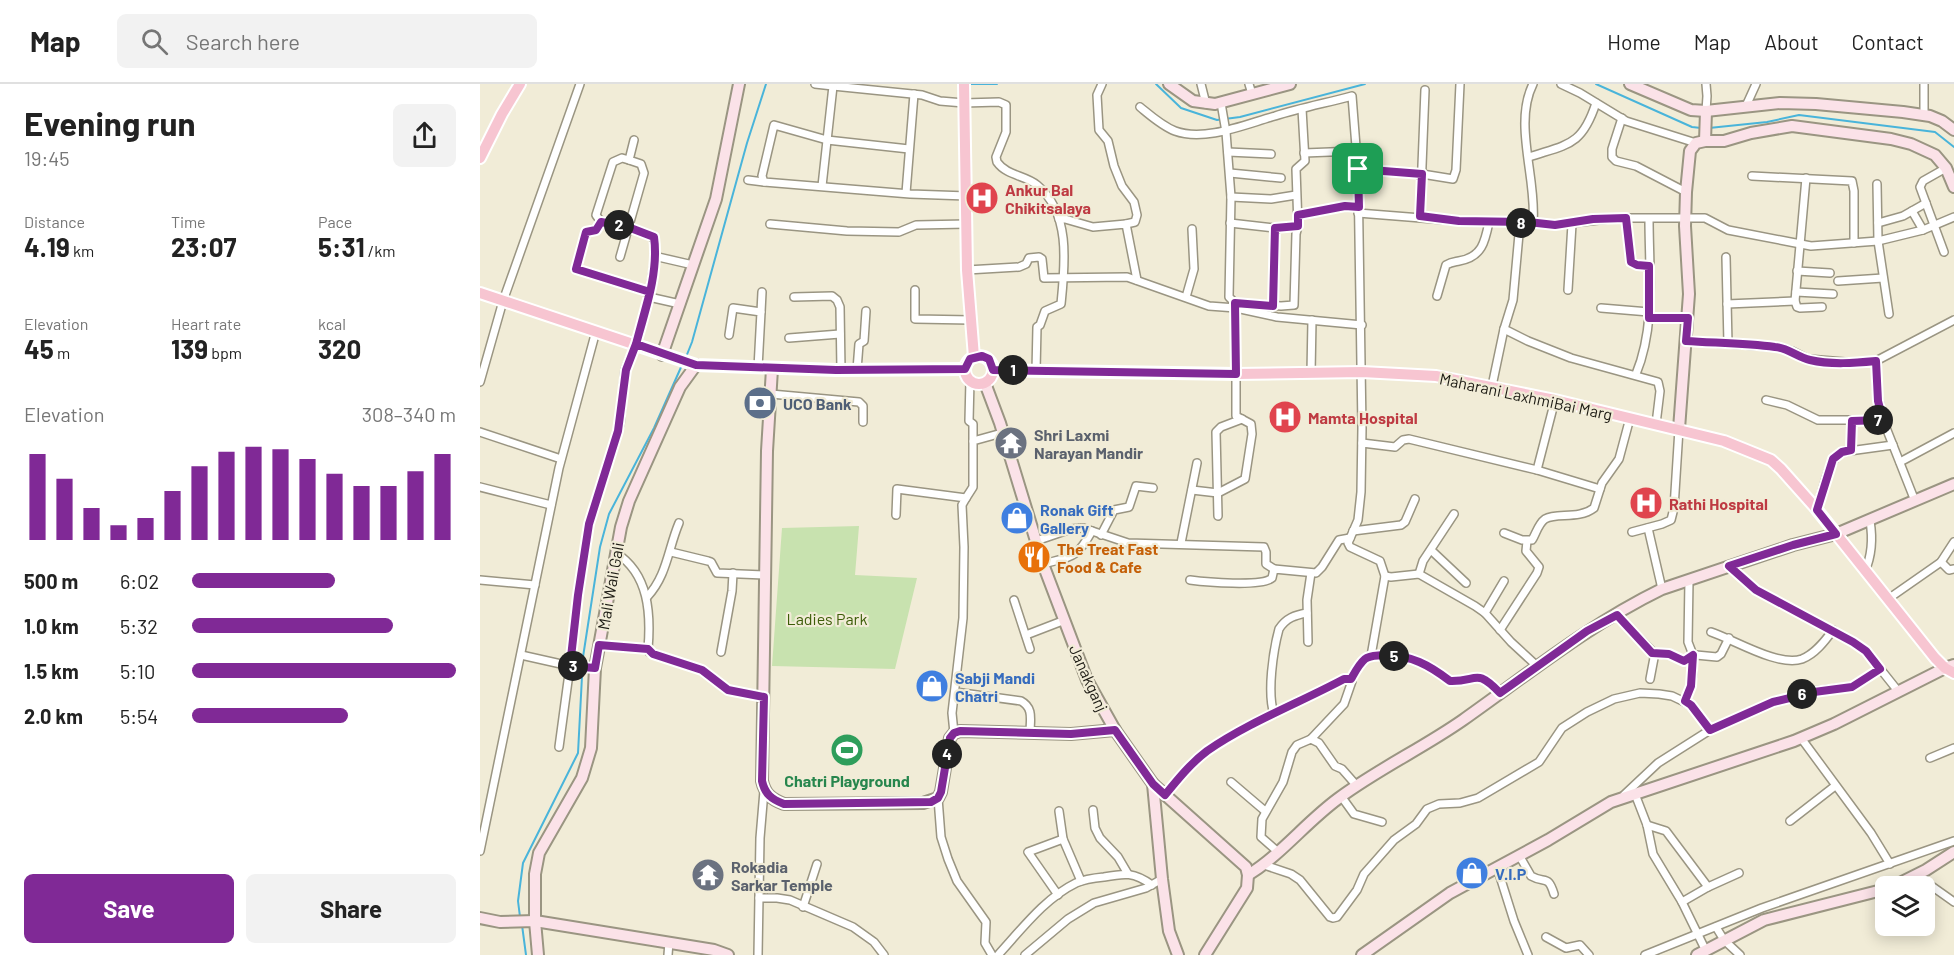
<!DOCTYPE html>
<html lang="en">
<head>
<meta charset="utf-8">
<style>
	:root { --surface:#fff; --page:#f2f2f2; --text:#222; --muted:#767676; --line:#e0e0e0; --accent:#802996 }
	body { margin:0; font-family:Barlow,sans-serif; background:var(--page); color:var(--text); height:100vh; display:flex; flex-direction:column; font-size:22px; white-space:nowrap }
	* { box-sizing:border-box; margin:0 }
	p { font-size:20px; color:var(--muted) }
	.icon { flex:none; width:33px; height:33px; fill:none; stroke:currentColor; stroke-width:2; stroke-linecap:round; stroke-linejoin:round }
	.map { position:relative; flex:1; overflow:hidden }
	.panel { display:flex; flex-direction:column; background:var(--surface); width:480px }
	.panel>* { flex:none }
	.controls { position:absolute; left:1395px; top:792px; display:grid; gap:12px }
	.controls a { display:grid; place-items:center; width:60px; height:60px; border-radius:9px; background:var(--surface); box-shadow:0 3px 15px #0003; font-size:30px }
	.pin { position:absolute; display:grid; place-items:center; width:51px; height:51px; color:#fff; margin:-26px; border-radius:12px; box-shadow:0 3px 9px #0006 }
	.km { position:absolute; width:30px; height:30px; margin:-15px; border-radius:50%; background:#222; color:#fff; font-size:16px; line-height:30px; text-align:center }
	.round { display:grid; place-items:center; flex:none; width:63px; height:63px; border-radius:9px; background:var(--page) }
	.summary { display:flex; align-items:center; justify-content:space-between; height:102px; padding:0 24px }
	h1 { font-size:33px; font-weight:700; line-height:45px }
	.stats { display:grid; grid-template-columns:repeat(3,1fr); gap:9px; height:102px; padding:6px 24px }
	.stats div { display:grid; align-content:center }
	.stats b { font-size:26px; font-weight:700 }
	.stats small { font-size:16px; font-weight:400 }
	.stats p { font-size:16px }
	.chart { height:168px; padding:12px 24px }
	.chart p { display:flex; justify-content:space-between }
	.chart svg { width:100%; height:108px; margin-top:6px; stroke:var(--accent); stroke-width:6 }
	.cta { display:flex; gap:12px; margin-top:auto; padding:12px 24px }
	.cta a { flex:1; height:69px; border-radius:9px; background:var(--accent); color:#fff; font-size:24px; font-weight:700; line-height:69px; text-align:center }
	.cta a+a { background:var(--page); color:var(--text) }
	ul { padding:0 24px; list-style:none; font-size:20px }
	li { display:grid; grid-template-columns:96px 72px 1fr; align-items:center; height:45px }
	li i { height:15px; border-radius:8px; background:var(--accent) }
	header { display:flex; align-items:center; gap:36px; box-sizing:border-box; height:84px; padding:0 30px; background:var(--surface); border-bottom:2px solid var(--line) }
	header strong { font-size:28px }
	nav { display:flex; gap:33px; margin-inline-start:auto; font-size:21px }
	.search { width:420px; height:54px; background:var(--page); display:flex; align-items:center; gap:15px; box-sizing:border-box; padding:0 21px; border-radius:9px; color:var(--muted); font-size:22px }
	main { display:flex; flex:1; min-height:0 }
	.map>svg:first-child { display:block }
	.green { fill:#c8e2af }
	.lines { fill:none; stroke-linecap:round; stroke-linejoin:round }
	.stream { stroke:#49b4da; stroke-width:2 }
	.street-casing { stroke:#9a9582; stroke-width:10 }
	.secondary-casing { stroke:#9a9582; stroke-width:14 }
	.primary-casing { stroke:#fff; stroke-width:14 }
	.street { stroke:#fff; stroke-width:7 }
	.secondary { stroke:#fbe2e8; stroke-width:10 }
	.primary { stroke:#f7c5d1; stroke-width:10 }
	.route-casing { stroke:#fff; stroke-width:12 }
	.route { stroke:#802996; stroke-width:8 }
	.labels { text-anchor:middle; dominant-baseline:central; stroke-width:4.5; stroke-linejoin:round; paint-order:stroke }
	.health-label { font-size:16px; font-weight:bold; fill:#be3a42; stroke:#f1ecd7; text-anchor:start }
	.street-label { font-size:16px; fill:#1d1b14; stroke:#f1ecd7 }
	.service-label { font-size:16px; font-weight:bold; fill:#4e5e75; stroke:#f1ecd7; text-anchor:start }
	.worship-label { font-size:16px; font-weight:bold; fill:#5b616d; stroke:#f1ecd7; text-anchor:start }
	.shop-label { font-size:16px; font-weight:bold; fill:#366cbe; stroke:#f1ecd7; text-anchor:start }
	.food-label { font-size:16px; font-weight:bold; fill:#c56008; stroke:#f1ecd7; text-anchor:start }
	.park-label { font-size:16px; fill:#3d5d08; stroke:#f1ecd7 }
	.leisure-label { font-size:16px; font-weight:bold; fill:#27864d; stroke:#f1ecd7 }
</style>
</head>
<body>
<header>
<strong>Map</strong>
<div class="search"><svg class="icon" aria-label="search" viewBox="0 0 24 24"><circle cx="10" cy="10" r="6"/><path d="M15 15l6 6"/></svg>Search here</div>
<nav><a>Home</a><a>Map</a><a>About</a><a>Contact</a></nav>
</header>
<main>
<section class="panel">
<div class="summary"><div><h1>Evening run</h1><p>19:45</p></div><a class="round"><svg class="icon" aria-label="share" viewBox="0 0 24 24"><path d="M12 15V3M7 8l5-5 5 5M5 13v7h14v-7"/></svg></a></div>
<div class="stats">
<div><p>Distance</p><b>4.19<small> km</small></b></div>
<div><p>Time</p><b>23:07</b></div>
<div><p>Pace</p><b>5:31<small> /km</small></b></div>
</div>
<div class="stats">
<div><p>Elevation</p><b>45<small> m</small></b></div>
<div><p>Heart rate</p><b>139<small> bpm</small></b></div>
<div><p>kcal</p><b>320</b></div>
</div>
<div class="chart"><p><span>Elevation</span>308–340 m</p>
<svg viewBox="0 0 160 44" preserveAspectRatio="none"><path d="M5 44V9M15 44V19M25 44V31M35 44V38M45 44V35M55 44V24M65 44V14M75 44V8M85 44V6M95 44V7M105 44V11M115 44V17M125 44V22M135 44V22M145 44V16M155 44V9"/></svg>
</div>
<ul>
<li><b>500 m</b>6:02<i style="width:54%"></i></li>
<li><b>1.0 km</b>5:32<i style="width:76%"></i></li>
<li><b>1.5 km</b>5:10<i style="width:100%"></i></li>
<li><b>2.0 km</b>5:54<i style="width:59%"></i></li>
</ul>
<div class="cta"><a>Save</a><a>Share</a></div>
</section>
<div class="map">
<svg width="1474" height="871" viewBox="0 0 1474 871">
	<rect width="100%" height="100%" fill="#f1ecd7"/>
	<path class="green" d="M379,442l-4,49 62,3 -22,91 -123,-3 10,-138z"/>
	<g class="lines">
		<g class="stream">
			<path d="M489,0h28"/>
			<path d="M676,0l25,24 36,12 23,-3 125,-33"/>
			<path d="M1116,0l96,43 9,1"/>
			<path d="M1229,44l58,-6 32,-7 136,17 19,15"/>
			<path d="M206,273l6,-15 55,-199 19,-59"/>
			<path d="M40,833l-2,-16 5,-38 55,-110 5,-96 17,-110 9,-33 45,-86 28,-63"/>
			<path d="M42,841l4,30"/>
		</g>
		<g class="street-casing">
			<g id="street">
				<path d="M335,0l18,2 -11,100"/>
				<path d="M354,0l-1,2 89,9 18,6 24,2 35,-1 7,3v27l-10,25 1,5c10,14 28,13 40,23 34,28 28,79 24,119l-16,7 -5,14 -3,2 -1,44"/>
				<path d="M622,0l-5,11 2,35 9,11 6,25 8,20 12,16 3,13 -2,7 -9,2"/>
				<path d="M721,0l5,20"/>
				<path d="M769,0l3,10"/>
				<path d="M1081,0l19,9 46,28 70,22"/>
				<path d="M1226,0l1,12 -1,15"/>
				<path d="M1444,0v31"/>
				<path d="M1266,22l10,-22"/>
				<path d="M660,23c11,9 22,19 35,24 30,11 71,-7 100,-15 25,-8 51,-13 77,-20l6,76 4,256 -1,64 -3,28 -10,23 2,4 30,14 5,15 -14,80"/>
				<path d="M1142,34l-10,31v8l4,4 20,5 50,26"/>
				<path d="M429,65l-82,-9 -53,-15 -12,51 2,6 146,12 57,2"/>
				<path d="M748,68l43,2"/>
				<path d="M824,69l52,-2"/>
				<path d="M1049,73c39,-13 53,-11 67,-54"/>
				<path d="M877,85l65,5 31,5 3,-9 4,-86"/>
				<path d="M750,89l51,5"/>
				<path d="M1272,92l100,5 2,10v52"/>
				<path d="M1326,94l-11,123 2,6 3,1 22,-1"/>
				<path d="M268,96l16,2"/>
				<path d="M1397,100l1,57 11,73"/>
				<path d="M426,109l8,-99"/>
				<path d="M751,113l40,2 25,-4"/>
				<path d="M1432,127l11,19"/>
				<path d="M878,129l101,8 69,1 27,3 61,-7h89l23,12 83,16 67,-5 45,-11 31,-13"/>
				<path d="M818,131l47,-9 14,1"/>
				<path d="M940,132l5,-126"/>
				<path d="M1146,134l5,44 6,3 12,1"/>
				<path d="M579,135h6l28,8 33,-3 11,56"/>
				<path d="M121,138l-5,-7 17,-53 9,-4 7,2"/>
				<path d="M1053,138c4,-43 -20,-98 0,-138"/>
				<path d="M750,139l45,5 23,-2 -2,8 -2,71 -13,1 -46,-3"/>
				<path d="M1040,139l-7,77 -9,29 24,12 43,17 87,24 2,9 -4,33"/>
				<path d="M1398,139l25,-7 23,-13"/>
				<path d="M290,140l77,7 52,1 17,-7 51,-1"/>
				<path d="M818,142l-2,-57 9,-8 -3,-52"/>
				<path d="M1464,168l-24,-65 3,-6 23,-13"/>
				<path d="M174,172l39,9"/>
				<path d="M140,173l24,-84 -3,-9 -12,-4 5,-20"/>
				<path d="M1246,173l2,87"/>
				<path d="M487,186l52,-3 7,-3 3,-6 10,-1 3,2 2,19 83,-1 82,29 27,2 41,9 85,8"/>
				<path d="M1317,187l33,2"/>
				<path d="M1358,197l45,-3"/>
				<path d="M435,206v29l56,1"/>
				<path d="M1088,206l4,-66"/>
				<path d="M1316,208l37,2"/>
				<path d="M957,212l9,-31c5,-3 8,-3 13,-4 23,-4 26,-19 30,-39"/>
				<path d="M169,213l31,7"/>
				<path d="M314,213l38,-1 5,4 3,7 1,63"/>
				<path d="M706,213l8,-28 -2,-40"/>
				<path d="M1247,220l68,-3"/>
				<path d="M793,222l2,-78"/>
				<path d="M1121,224l48,4"/>
				<path d="M281,228l1,-20"/>
				<path d="M1169,234h39"/>
				<path d="M249,251l4,-27 28,4 -3,56"/>
				<path d="M309,254l51,-4"/>
				<path d="M1206,257l90,6 16,4 16,8 49,4 19,-2 78,-41"/>
				<path d="M1396,277l1,31 6,28 32,81"/>
				<path d="M377,286l2,-26 5,-3 2,-30"/>
				<path d="M831,289l1,-53"/>
				<path d="M1156,290c20,-48 13,-104 13,-155"/>
				<path d="M490,296l-1,41 4,3v17"/>
				<path d="M0,298l23,-81 77,-217"/>
				<path d="M1012,302l12,-57"/>
				<path d="M291,310l88,8 4,4v16"/>
				<path d="M1075,316l-18,70 63,19"/>
				<path d="M1286,316l21,5 31,15h65"/>
				<path d="M0,348l81,27"/>
				<path d="M882,359l33,4 8,-7 6,-1 128,31"/>
				<path d="M1371,366l1,-29"/>
				<path d="M1420,378l54,-29"/>
				<path d="M0,403l71,18"/>
				<path d="M712,406l26,3 27,-14 7,-45 -1,-10 -15,-8v-108l-1,-5 -6,-6 2,-100 -5,-65 -5,-29"/>
				<path d="M486,414l7,-11v-46l29,-8"/>
				<path d="M1337,426c5,-16 11,-51 25,-58l51,-7"/>
				<path d="M416,431l1,-26 69,9 -4,7 2,42 -1,71 -11,95 2,20"/>
				<path d="M738,432l-2,-84 5,-5 21,-8"/>
				<path d="M1168,444l14,61"/>
				<path d="M873,447l48,-6 4,-3 10,-23"/>
				<path d="M1152,448l30,-8 9,-4 3,-12 5,-79"/>
				<path d="M1024,449l18,7h10c4,-6 6,-16 13,-21 12,-7 33,1 49,-11l8,-25 17,-24 11,-41"/>
				<path d="M621,451l13,-25 15,-3 7,-21 17,2"/>
				<path d="M556,457l35,-12 12,-1 45,15 136,4 2,5v12l8,5"/>
				<path d="M701,459l16,-80"/>
				<path d="M952,467l34,32"/>
				<path d="M191,468l37,9 3,1 6,11 48,2"/>
				<path d="M136,469c33,21 35,61 32,96l1,3 53,18 26,20 36,7"/>
				<path d="M1461,478l8,8 5,-1"/>
				<path d="M563,480c30,-8 33,-5 49,-33"/>
				<path d="M1249,482l27,24 97,52 13,9 32,40"/>
				<path d="M1385,487c7,-16 8,-32 5,-50"/>
				<path d="M939,490l4,-13 31,-47"/>
				<path d="M905,492l6,1 28,-3 56,32 10,7 26,29 26,24"/>
				<path d="M0,496l55,5"/>
				<path d="M710,496c15,2 72,7 82,-2l2,-9 42,4 6,-6 17,-27 11,-2"/>
				<path d="M167,513c20,-21 21,-48 32,-74"/>
				<path d="M1408,515l53,-37 13,-20"/>
				<path d="M534,516l16,49"/>
				<path d="M1005,529l19,-32"/>
				<path d="M1136,531l35,35 3,8 -4,21"/>
				<path d="M1020,546l37,-57 2,-6 -13,-16 1,-10"/>
				<path d="M1231,548c24,8 67,35 91,27 13,-5 23,-18 31,-29"/>
				<path d="M546,551l39,-15"/>
				<path d="M828,558l-1,-42 4,-27"/>
				<path d="M119,561l49,4"/>
				<path d="M241,568l11,-61 1,-18"/>
				<path d="M1172,569l20,2 12,6 12,-6 21,2 4,-3 8,-16"/>
				<path d="M41,571l49,11 -11,81"/>
				<path d="M115,584l-25,-2 8,-71 11,-71 31,-100 5,-54 11,-26 13,-47 5,-31v-29l-26,-10 -27,-5 -5,8 -10,2 -10,37 74,23"/>
				<path d="M475,608l66,9c13,7 9,19 9,32"/>
				<path d="M1205,617l6,-15 2,-15v-16l-5,-13 1,-62"/>
				<path d="M794,630c-7,-21 -1,-63 5,-85 7,-11 16,-14 28,-16"/>
				<path d="M1321,654l70,95 19,31"/>
				<path d="M831,655l33,-35 8,-23 -1,-2"/>
				<path d="M1450,674l24,-10"/>
				<path d="M751,698l34,29"/>
				<path d="M1155,710l12,31 6,29 29,48 23,47"/>
				<path d="M685,711c13,-16 26,-32 42,-44 42,-30 92,-47 137,-72h7c4,-7 8,-15 14,-20 5,-4 12,-3 19,-4 27,0 45,10 66,26 28,2 25,-14 50,12"/>
				<path d="M1144,711l34,-32 52,-33 63,-28 41,-11 38,-4 28,-18"/>
				<path d="M861,712l13,18 28,8"/>
				<path d="M458,714l3,39 7,22 9,22 29,41 -1,21 7,12"/>
				<path d="M613,726l2,18 5,10 18,19 10,17"/>
				<path d="M579,727l4,28 18,42"/>
				<path d="M1310,737l45,-35"/>
				<path d="M1167,741l19,6 42,56"/>
				<path d="M0,767l79,-383 37,-137"/>
				<path d="M798,768l-17,-15 1,-18 21,-37 9,-30 5,-7 14,-6 8,4 16,23 7,3 15,17"/>
				<path d="M1039,771l12,21c14,8 17,-2 23,18"/>
				<path d="M784,781l27,9 9,6 30,37 3,1 4,-1 20,-27 7,-16 8,-9 22,-25 22,-16 11,-15 12,-5 21,-1 18,-5 61,-36 23,-34 25,-16 27,-13 26,-6 19,1 13,2 19,9 19,25"/>
				<path d="M1017,783l17,54 14,34"/>
				<path d="M1436,791l38,27"/>
				<path d="M578,811l-30,-43 35,-13"/>
				<path d="M279,814h18l13,2 63,27 21,15 10,13"/>
				<path d="M1202,818l26,-15 31,-14"/>
				<path d="M323,823l14,-43"/>
				<path d="M1236,843l8,13 16,15"/>
				<path d="M1066,853l20,11 14,-3 9,10"/>
				<path d="M188,871l1,-13"/>
				<path d="M278,871l2,-117 4,-47"/>
				<path d="M518,871c23,-25 47,-57 78,-72 9,-4 18,-5 28,-6 21,-4 30,-5 48,8"/>
				<path d="M545,871l43,-36 26,-16 52,-15 16,-9"/>
				<path d="M1165,871l117,-47 192,-67"/>
			</g>
		</g>
		<g class="secondary-casing">
			<g id="secondary">
				<path d="M689,0l24,17 22,3 75,-20"/>
				<path d="M1150,0l61,26 15,1 74,-8 36,1 87,8 27,4 12,5 12,9"/>
				<path d="M1225,57l1,-30"/>
				<path d="M182,271l54,-156 23,-115"/>
				<path d="M292,285l-5,82 -5,330c3,13 9,18 22,23l139,-1 15,-5 3,-6 9,-54 4,-5 6,-2 111,3 44,-4"/>
				<path d="M505,299l15,40 43,141 44,116 28,50 38,54 93,83 2,8 -1,13 -42,67"/>
				<path d="M1199,345l10,-135 -4,-68 1,-34 4,-41 6,-8 9,-2h19l27,-8 41,-7 99,13 20,5 24,11 11,13 8,19"/>
				<path d="M673,700l9,95 7,52 9,24"/>
				<path d="M768,791c34,-21 58,-53 91,-77 39,-29 84,-50 124,-78 65,-46 127,-96 199,-131l131,-44 43,-11 118,-50"/>
				<path d="M1414,802l32,-16 28,-18"/>
				<path d="M0,834l20,4 35,-1 179,29 14,5"/>
				<path d="M58,871l-3,-34v-47l4,-21 43,-75 9,-30 4,-80 26,-141 8,-26 51,-114 16,-22"/>
				<path d="M882,871l88,-62 98,-53 63,-38 183,-61 40,-17 111,-56 9,-3"/>
				<path d="M1217,871l67,-35 122,-31"/>
			</g>
		</g>
		<g class="primary-casing">
			<g id="primary">
				<path d="M484,0l3,186 7,87"/>
				<path d="M0,74l22,-44 18,-30"/>
				<path d="M0,209l216,72 140,5 129,-1"/>
				<circle cx="499" cy="286" r="14"/>
				<path d="M513,286l243,4 126,-2 74,4 119,24 169,41 47,19 10,9 32,36 122,153 10,10 9,5"/>
			</g>
		</g>
		<use href="#street" class="street"/>
		<use href="#secondary" class="secondary"/>
		<use href="#primary" class="primary"/>
	</g>
	<g class="lines">
		<g class="route-casing">
			<path id="route" d="M878,85l1,38 -14,-1 -47,9v11l-23,2 -2,78 -38,-3 1,71 -243,-4 -4,-11 -7,-3 -12,3 -5,10 -129,1 -140,-5 -60,-21c9,-33 23,-72 18,-107l-26,-10 -27,-5 -5,8 -10,2 -10,37 74,23 -14,52 -10,26 -8,61 -29,93 -11,71 -8,71 25,2 4,-23 49,4 5,5 49,16 26,20 36,7 -2,84c3,13 9,18 22,23l147,-2 7,-4 3,-6 9,-54 4,-5 6,-2 111,3 44,-4 38,54 12,11c13,-16 26,-32 42,-44 42,-29 92,-48 137,-72h7c4,-7 8,-15 14,-20 5,-4 12,-3 19,-4 27,0 45,10 66,26 28,1 25,-14 50,12l87,-62 30,-16 35,38 17,1 15,7 9,-6 -2,31 -6,15 6,4 19,25 63,-28 41,-10 38,-5 28,-18 -14,-18 -13,-9 -97,-52 -27,-24 64,-21 43,-11 -19,-24 16,-51 9,-7 9,-2 1,-29 31,-1 -5,-19 -2,-40c-21,2 -45,4 -66,-1 -13,-3 -22,-12 -35,-13 -30,-4 -60,-4 -89,-6l2,-23h-39v-52l-12,-1 -6,-3 -5,-44 -33,1 -38,6 -27,-3 -69,-1 -39,-5 2,-42 -64,-5"/>
		</g>
		<use href="#route" class="route"/>
	</g>
	<defs>
		<g id="hospital-disc" transform="scale(1.725)"><circle r="9.5" fill="#e0444e" stroke="#f1ecd7"/><path d="M-5-5h3v3.5h4V-5h3V5h-3V1.5h-4V5h-3Z" fill="#fff"/></g>
		<g id="bank-disc" transform="scale(1.725)"><circle r="9.5" fill="#5c6f8a" stroke="#f1ecd7"/><path d="M-6-4H6V4H-6ZM0-2.3a2.3 2.3 0 1 0 0 4.6a2.3 2.3 0 1 0 0-4.6Z" fill="#fff"/></g>
		<g id="temple-disc" transform="scale(1.725)"><circle r="9.5" fill="#6b7280" stroke="#f1ecd7"/><path d="M0-6L5-2H3V0L6.5 2.5H4V6H1.5V3h-3V6H-4V2.5H-6.5L-3 0V-2H-5Z" fill="#fff"/></g>
		<g id="shop-disc" transform="scale(1.725)"><circle r="9.5" fill="#3f7fe0" stroke="#f1ecd7"/><path d="M-5-2.5h2.3a2.7 3.5 0 0 1 5.4 0H5L5.5 6h-11ZM-1.5-2.5h3a1.5 2.3 0 0 0-3 0Z" fill="#fff"/></g>
		<g id="restaurant-disc" transform="scale(1.725)"><circle r="9.5" fill="#e8710a" stroke="#f1ecd7"/><path d="M-5-6h1v4h1v-4h1v4h1v-4h1v5L-1.5 .5V6h-2V.5L-5-1ZM5-6V6H3V1.5H1.5Q1.5-4 5-6Z" fill="#fff"/></g>
		<g id="stadium-disc" transform="scale(1.725)"><circle r="9.5" fill="#2e9e5b" stroke="#f1ecd7"/><path d="M0-5a6.5 5 0 1 0 0 10a6.5 5 0 1 0 0-10ZM-3.5-1.8h7v3.6h-7Z" fill="#fff"/></g>
	</defs>
	<g fill-rule="evenodd">
		<use href="#hospital-disc" x="502" y="114"/>
		<use href="#bank-disc" x="280" y="319"/>
		<use href="#hospital-disc" x="805" y="333"/>
		<use href="#temple-disc" x="531" y="359"/>
		<use href="#hospital-disc" x="1166" y="419"/>
		<use href="#shop-disc" x="537" y="434"/>
		<use href="#restaurant-disc" x="554" y="473"/>
		<use href="#shop-disc" x="452" y="602"/>
		<use href="#stadium-disc" x="367" y="666"/>
		<use href="#shop-disc" x="992" y="789"/>
		<use href="#temple-disc" x="228" y="791"/>
	</g>
	<g class="labels">
		<g class="health-label">
			<text x="525" y="105">Ankur Bal<tspan x="525" dy="18">Chikitsalaya</tspan></text>
			<text x="828" y="333">Mamta Hospital</text>
			<text x="1189" y="419">Rathi Hospital</text>
		</g>
		<g class="street-label">
			<text transform="translate(1046 312) rotate(12)">Maharani LaxhmiBai Marg</text>
			<text transform="translate(130 502) rotate(-80)">Mali Wali Gali</text>
			<text transform="translate(609 594) rotate(66)">Janakganj</text>
		</g>
		<g class="service-label">
			<text x="303" y="319">UCO Bank</text>
		</g>
		<g class="worship-label">
			<text x="554" y="350">Shri Laxmi<tspan x="554" dy="18">Narayan Mandir</tspan></text>
			<text x="251" y="782">Rokadia<tspan x="251" dy="18">Sarkar Temple</tspan></text>
		</g>
		<g class="shop-label">
			<text x="560" y="425">Ronak Gift<tspan x="560" dy="18">Gallery</tspan></text>
			<text x="475" y="593">Sabji Mandi<tspan x="475" dy="18">Chatri</tspan></text>
			<text x="1015" y="789">V.I.P</text>
		</g>
		<g class="food-label">
			<text x="577" y="464">The Treat Fast<tspan x="577" dy="18">Food &amp; Cafe</tspan></text>
		</g>
		<g class="park-label">
			<text x="347" y="534">Ladies Park</text>
		</g>
		<g class="leisure-label">
			<text x="367" y="696">Chatri Playground</text>
		</g>
	</g>
</svg>
<div class="controls">
<a><svg class="icon" aria-label="layers" viewBox="0 0 24 24"><path d="M12 4l9 5-9 5-9-5zM3 14l9 5 9-5"/></svg></a>
</div>
<div class="pin" style="left:878px;top:85px;background:#1e9e55"><svg class="icon" aria-label="arrive" viewBox="0 0 24 24"><path d="M6 21V4h12l-3 4 3 4H6"/></svg></div>
<b class="km" style="left:533px;top:286px">1</b>
<b class="km" style="left:139px;top:141px">2</b>
<b class="km" style="left:93px;top:582px">3</b>
<b class="km" style="left:467px;top:670px">4</b>
<b class="km" style="left:914px;top:572px">5</b>
<b class="km" style="left:1322px;top:610px">6</b>
<b class="km" style="left:1398px;top:336px">7</b>
<b class="km" style="left:1041px;top:139px">8</b>
</div>
</main>
</body>
</html>
